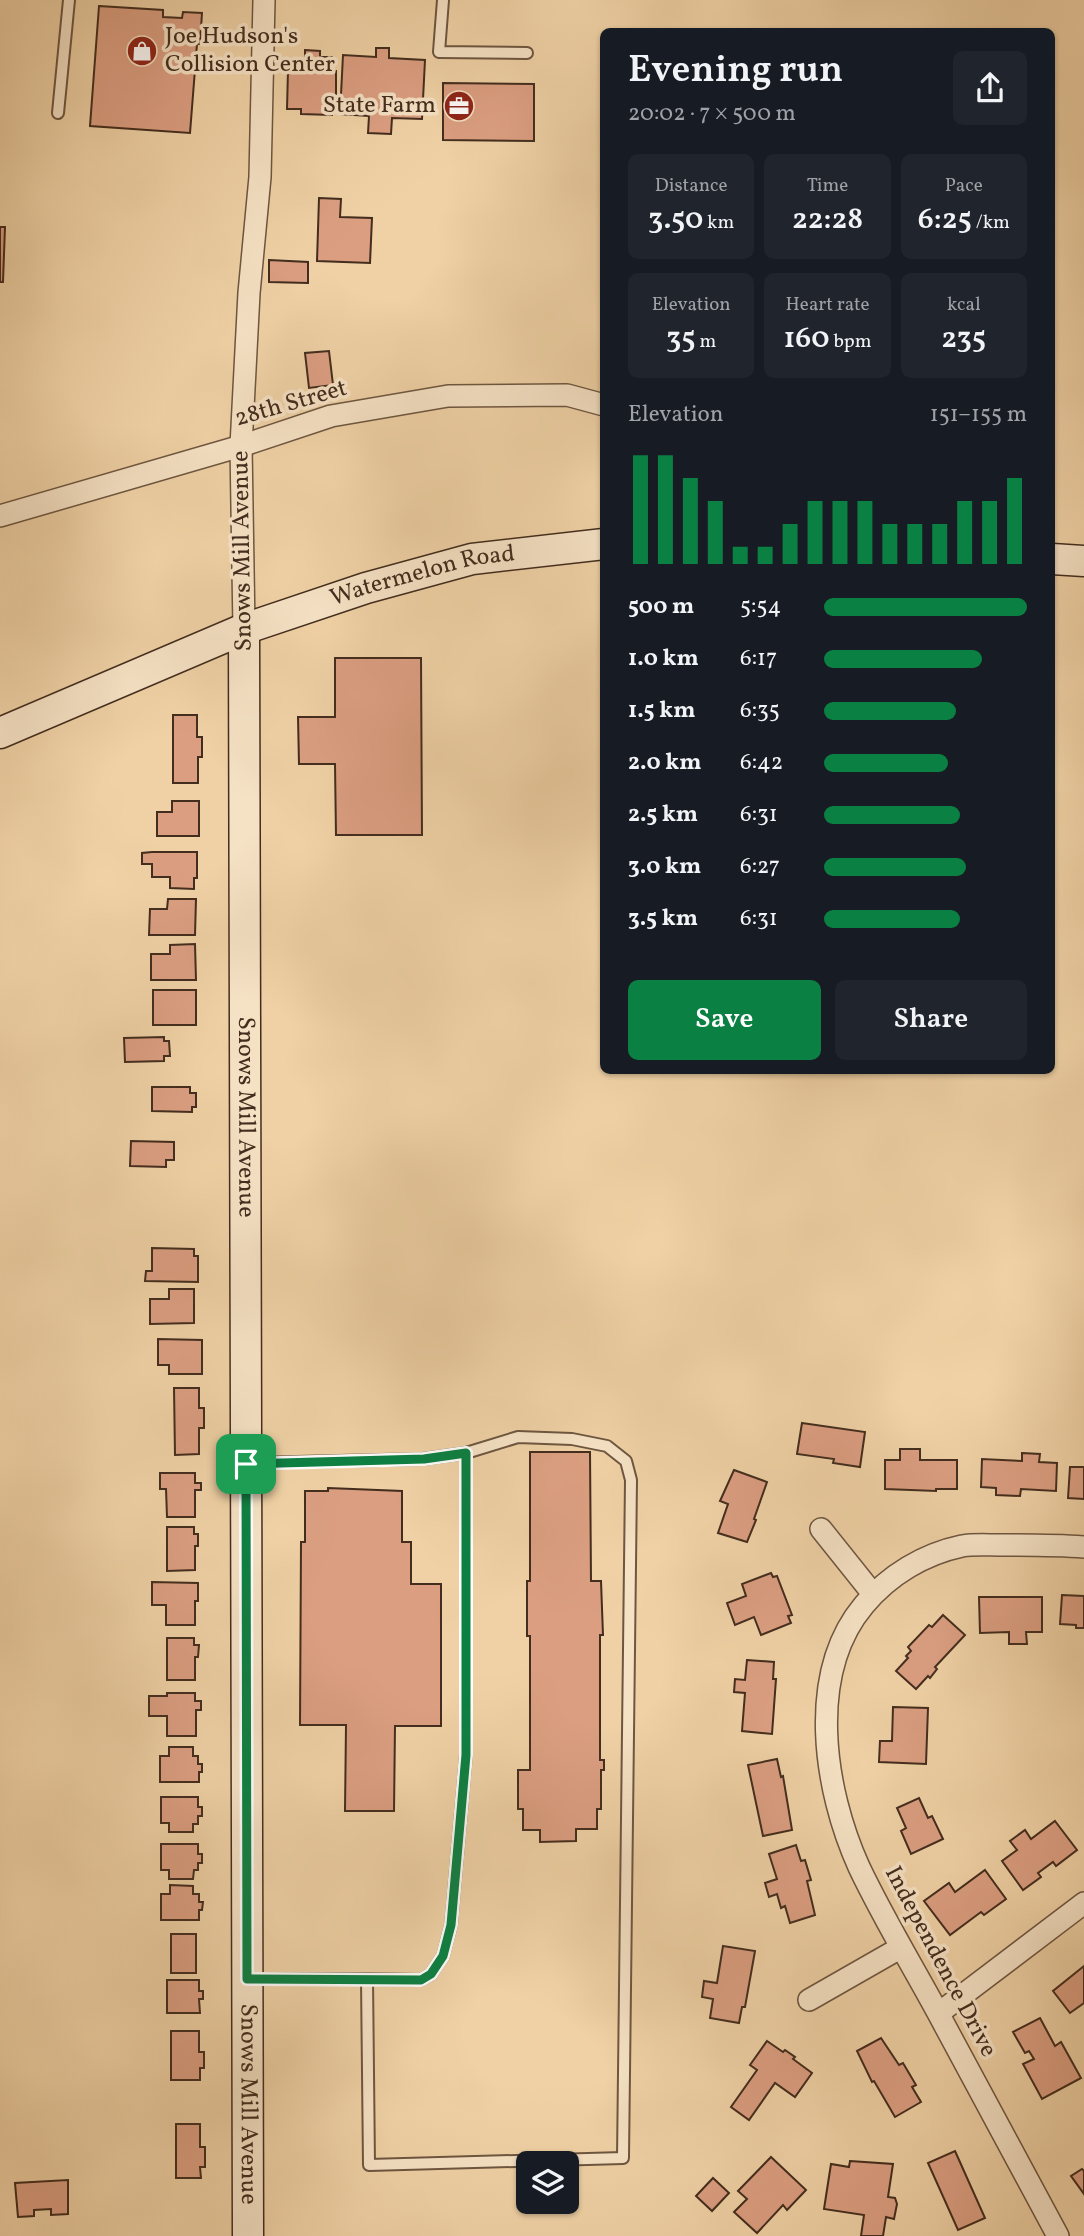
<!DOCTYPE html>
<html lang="en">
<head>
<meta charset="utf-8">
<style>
	:root { --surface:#171b24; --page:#20242c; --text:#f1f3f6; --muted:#9ea1a6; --accent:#0b8043 }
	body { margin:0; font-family:Vollkorn,serif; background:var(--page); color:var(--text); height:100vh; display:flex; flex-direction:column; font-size:26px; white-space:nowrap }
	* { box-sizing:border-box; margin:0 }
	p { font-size:23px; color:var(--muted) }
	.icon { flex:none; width:38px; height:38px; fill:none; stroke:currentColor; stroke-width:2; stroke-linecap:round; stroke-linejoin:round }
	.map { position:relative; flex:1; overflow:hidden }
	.sheet { position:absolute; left:600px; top:28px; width:455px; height:1046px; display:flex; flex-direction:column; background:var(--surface); border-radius:10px; box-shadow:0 2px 5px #0004 }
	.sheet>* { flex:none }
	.buttons { position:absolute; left:516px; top:2151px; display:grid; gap:14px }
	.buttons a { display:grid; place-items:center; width:63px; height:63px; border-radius:10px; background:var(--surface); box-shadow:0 2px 5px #0004; font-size:35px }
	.pin { position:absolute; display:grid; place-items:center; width:60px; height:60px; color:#fff; margin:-30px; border-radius:14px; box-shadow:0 4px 10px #0006 }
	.round { display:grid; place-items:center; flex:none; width:74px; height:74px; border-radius:10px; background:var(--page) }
	.summary { display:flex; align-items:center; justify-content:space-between; height:119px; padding:0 28px }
	h1 { font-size:38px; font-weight:600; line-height:52px }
	.figures { display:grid; grid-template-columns:repeat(3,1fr); gap:10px; height:119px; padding:7px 28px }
	.figures div { display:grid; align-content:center; border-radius:10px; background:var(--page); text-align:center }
	.figures b { font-size:30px; font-weight:600 }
	.figures small { font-size:19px; font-weight:400 }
	.figures p { font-size:19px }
	.chart { height:196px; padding:14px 28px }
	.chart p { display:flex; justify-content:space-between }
	.chart svg { width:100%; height:126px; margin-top:7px; stroke:var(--accent); stroke-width:6 }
	.action { display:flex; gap:14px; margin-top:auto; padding:14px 28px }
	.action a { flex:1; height:80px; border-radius:10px; background:var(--accent); color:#fff; font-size:28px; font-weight:600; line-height:80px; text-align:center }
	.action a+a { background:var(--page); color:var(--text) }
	ul { padding:0 28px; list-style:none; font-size:23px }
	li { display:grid; grid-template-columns:112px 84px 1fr; align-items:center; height:52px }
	li i { height:18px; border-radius:9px; background:var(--accent) }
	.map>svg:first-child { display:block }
	.building { fill:#db9e81; stroke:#432d1e; stroke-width:2 }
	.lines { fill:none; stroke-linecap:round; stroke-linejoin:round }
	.lane-casing { stroke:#6e5640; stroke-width:14 }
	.street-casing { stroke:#6e5640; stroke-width:24 }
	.secondary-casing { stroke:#432d1e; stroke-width:33 }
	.lane { stroke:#f5e1c4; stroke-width:10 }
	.street { stroke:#f5e1c4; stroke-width:21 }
	.secondary { stroke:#f5e1c4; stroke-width:30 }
	.route-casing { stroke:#fff; stroke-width:14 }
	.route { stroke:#0b8043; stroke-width:9 }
	.labels { text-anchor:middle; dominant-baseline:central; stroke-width:7; stroke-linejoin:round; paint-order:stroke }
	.poi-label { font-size:24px; fill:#432d1e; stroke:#f5e1c4; text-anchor:start }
	.street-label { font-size:24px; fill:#432d1e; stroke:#f5e1c4 }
</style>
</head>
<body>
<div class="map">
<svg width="1084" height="2236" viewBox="0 0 1084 2236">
	<rect width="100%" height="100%" fill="#efd1a5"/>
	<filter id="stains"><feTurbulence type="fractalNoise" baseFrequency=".00286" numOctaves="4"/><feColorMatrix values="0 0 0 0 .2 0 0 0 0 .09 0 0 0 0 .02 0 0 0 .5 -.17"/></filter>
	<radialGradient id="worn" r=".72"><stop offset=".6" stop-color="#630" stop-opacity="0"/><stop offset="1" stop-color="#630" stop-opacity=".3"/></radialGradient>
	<g class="building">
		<path d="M99,6l64,4v7l19,1 1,-6 19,1 -2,31h-3l-7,89 -100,-7z"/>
		<path d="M376,48h13v10l36,2 -3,59 -30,-1 -1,16 -23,-1 1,-17 -29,-2 3,-59 33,2z"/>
		<path d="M305,50l15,1v6h12l-1,14h5v36h-3l-1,8 -31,-1v-5h-14l1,-39 5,1v-12h12z"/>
		<path d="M443,83l91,1v57l-91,-1z"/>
		<path d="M319,198l22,1 -1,18 32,1 -2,45 -53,-2z"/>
		<path d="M0,227h5l-2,55h-3z"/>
		<path d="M269,260l39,2v21l-39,-1z"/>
		<path d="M329,351l4,34 -24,3 -4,-35z"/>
		<path d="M335,658h86l1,177h-86l-1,-71h-36l-1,-47h37z"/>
		<path d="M173,715h24v22h5v20h-4v26h-25z"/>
		<path d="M172,801h27v35h-42v-24h15z"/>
		<path d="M152,852h45v26h-3v11l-24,-1v-11h-18v-13h-10v-11z"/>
		<path d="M168,899h28l-1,36h-46l1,-26h17z"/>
		<path d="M195,944l1,36h-45v-26h19v-9z"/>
		<rect x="153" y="990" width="43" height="35"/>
		<path d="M164,1037v4h5l1,15h-6v5l-39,1 -1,-24z"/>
		<path d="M152,1087h38v6h6v14h-4v5l-40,-1z"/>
		<path d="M131,1141l43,1v18h-8v7l-36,-1z"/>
		<path d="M152,1248l42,1v7h4v26l-53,-1 1,-10h6z"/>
		<path d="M169,1289h25v34l-44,1v-25h19z"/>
		<path d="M158,1339l44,1v34h-33v-9h-11z"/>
		<path d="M174,1388h25v20h5v20h-5v26l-24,1z"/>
		<path d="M802,1423l63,9 -5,35 -27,-4 1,-4 -37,-5z"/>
		<path d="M900,1449h20v11h37v29h-21v2l-51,-2v-29h15z"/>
		<path d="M530,1452h60l1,129h10l2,54h-3v125h4v10h-3v39h-4v20h-21v12l-36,1v-12h-17v-21h-5v-39h12v-134h-3v-55h3z"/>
		<path d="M1022,1453l18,1 -1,8 18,1 -1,28 -35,-2 -1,7 -24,-1v-7l-15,-1 1,-28 40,2z"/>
		<path d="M1070,1467h14v32l-16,-1z"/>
		<path d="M734,1470l33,12 -13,37 2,1 -9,22 -29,-9 10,-29 -8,-3z"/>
		<path d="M160,1473h35v10h6v7h-6v27h-28l-1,-28h-6z"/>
		<path d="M328,1488l74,3v51h9v42h30v142h-46l-1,85h-49l1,-86h-46l1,-183h4v-51h23z"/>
		<path d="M167,1527h27v7h4v12h-3v24l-28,1z"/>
		<path d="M771,1573l2,4 4,-1 15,39 -4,1 3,7 -30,12 -7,-18 -19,8 -8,-22 19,-7 -4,-12z"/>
		<path d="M152,1582l46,1v18h-3v24h-29v-20h-14z"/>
		<path d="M1062,1595l22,1v32h-8v-3l-16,-1z"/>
		<path d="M979,1597h63v35h-16l1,12h-18v-12l-29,1z"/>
		<path d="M943,1615l22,20 -30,32 2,2 -7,9 -2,-2 -12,13 -20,-18 12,-13 -2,-2 5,-5 -3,-4 21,-22 3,2z"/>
		<path d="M167,1638h27v7h5l-1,12h-3v23h-28z"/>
		<path d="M747,1660l27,2 -1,17h3l-4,55 -30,-3 3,-38 -11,-1 1,-13 10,1z"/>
		<path d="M167,1693h28v8h6v9h-5v26h-29v-20h-18v-20h18z"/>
		<path d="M893,1707l35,1 -2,56 -47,-2 1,-21h12z"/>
		<path d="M169,1747h24v9h5v8h4v8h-3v10h-39v-26h9z"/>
		<path d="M777,1759l4,18 2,-1 9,54 -29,6 -15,-71z"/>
		<path d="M161,1797h37v10h4v9h-4v8h-5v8h-24v-9h-8z"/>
		<path d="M919,1798l9,20 4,-2 11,23 -32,15 -10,-23 5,-3 -9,-20z"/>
		<path d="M1055,1821l22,29 -21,16 -3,-4 -15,11 3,4 -18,13 -21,-29 15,-11 -7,-9 15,-11 6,9z"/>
		<path d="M161,1844h37v10h4v9h-4v7h-4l-1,9h-24v-9h-8z"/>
		<path d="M796,1845l5,16 4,-1 6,20 -4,1 8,34 -25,8 -5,-17 -4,2 -4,-14 -8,3 -4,-14 12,-4 -8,-25z"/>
		<path d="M985,1870l21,29 -22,16 -3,-3 -31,23 -26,-34 25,-18 6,9z"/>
		<path d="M170,1885l23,1v8h6v8h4l-1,8h-3v10h-38v-26h9z"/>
		<rect x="171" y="1934" width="25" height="39"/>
		<path d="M723,1946l32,5 -10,56h-3l-3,16 -29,-5 3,-19 -11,-2 2,-16 13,2z"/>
		<path d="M1084,1966v37l-14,10 -17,-22z"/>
		<path d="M167,1980h32v11h4v8h-4l1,14h-33z"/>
		<path d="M1040,2018l15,28 6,-4 20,36 -39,21 -19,-35 11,-5 -5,-8 -4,2 -12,-21z"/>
		<path d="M171,2031h28v21h5v16h-4v12h-29z"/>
		<path d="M881,2038l18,27 4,-2 13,22 -4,2 9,15 -26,15 -21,-36 -2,1 -15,-31z"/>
		<path d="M767,2041l16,11 2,-2 10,7 -2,2 19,14 -17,24 -20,-14 -26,37 -18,-13 26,-37 -7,-5z"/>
		<path d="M176,2124h24v23h5v20h-5l1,11h-25z"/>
		<path d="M955,2151l30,67 -27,12 -30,-67z"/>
		<path d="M771,2157l35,33 -19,20 -4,-5 -26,28 -23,-21 13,-13 -9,-8z"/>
		<path d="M850,2161l43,3 -5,33 7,1 2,6 -3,15 -8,-2 -3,19h-22l3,-21 -40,-6 7,-45 18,3z"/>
		<path d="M1082,2169l2,2v23l-13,-18z"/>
		<path d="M713,2178l16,15 -17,18 -16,-15z"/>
		<path d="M68,2180v34l-17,1v-6l-17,1v6l-16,1 -3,-34z"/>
	</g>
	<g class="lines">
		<g class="lane-casing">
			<g id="lane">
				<path d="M443,0l-4,52 88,1"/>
				<path d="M58,113l11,-113"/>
				<path d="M248,1979h119l2,186 254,-7 8,-678 -5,-19 -19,-15 -35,-7 -54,-2 -52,16 -43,6 -174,4"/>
				<path d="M367,1979l54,1 10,-6 12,-18 8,-31 15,-170v-302"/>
			</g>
		</g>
		<g class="street-casing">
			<g id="street">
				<path d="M0,516l241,-70 90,-30 117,-20 119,-1 37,10"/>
				<path d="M244,629l-3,-183 8,-153 11,-116 4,-177"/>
				<path d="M821,1529l52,65"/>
				<path d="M809,2000l91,-52"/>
				<path d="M939,2013l145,-110"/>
				<path d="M1058,2236c-38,-70 -75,-140 -113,-210 -28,-53 -60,-104 -86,-159 -35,-77 -53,-193 5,-262 25,-30 60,-51 98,-59 12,-2 25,-1 37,-1 29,0 57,0 85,2"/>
			</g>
		</g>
		<g class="secondary-casing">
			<g id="secondary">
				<path d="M1052,559l32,2"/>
				<path id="s1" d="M244,629l4,1607"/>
				<path id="s2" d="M0,733l244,-104 122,-41 106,-29 132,-15"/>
			</g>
		</g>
		<use href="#lane" class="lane"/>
		<use href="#street" class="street"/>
		<use href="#secondary" class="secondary"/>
	</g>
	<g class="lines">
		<g class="route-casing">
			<path id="route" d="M466,1453v302l-15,170 -8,31 -12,18 -10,6 -174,-1 -1,-515 178,-5z"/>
		</g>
		<use href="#route" class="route"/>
	</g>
	<defs>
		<g id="shop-disc" transform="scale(1.575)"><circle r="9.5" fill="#8f2418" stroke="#f5e1c4"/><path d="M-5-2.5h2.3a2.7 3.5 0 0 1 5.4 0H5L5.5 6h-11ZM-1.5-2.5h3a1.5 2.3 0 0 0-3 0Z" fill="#fff"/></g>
		<g id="office-disc" transform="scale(1.575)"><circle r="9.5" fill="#8f2418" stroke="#f5e1c4"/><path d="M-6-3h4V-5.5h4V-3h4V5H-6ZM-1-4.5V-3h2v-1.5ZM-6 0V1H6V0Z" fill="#fff"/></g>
	</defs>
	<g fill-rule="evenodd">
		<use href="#shop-disc" x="142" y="51"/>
		<use href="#office-disc" x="459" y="106"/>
	</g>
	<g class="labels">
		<g class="poi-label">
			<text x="165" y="37">Joe Hudson's<tspan x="165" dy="28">Collision Center</tspan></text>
			<text x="436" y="106" text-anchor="end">State Farm</text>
		</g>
		<g class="street-label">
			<text transform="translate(291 404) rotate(-16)">28th Street</text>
			<text transform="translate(243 551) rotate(-91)">Snows Mill Avenue</text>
			<text stroke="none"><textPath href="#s2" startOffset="452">Watermelon Road</textPath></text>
			<text stroke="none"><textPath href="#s1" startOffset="488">Snows Mill Avenue</textPath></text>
			<text transform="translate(940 1962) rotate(62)">Independence Drive</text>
			<text stroke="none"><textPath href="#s1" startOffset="1475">Snows Mill Avenue</textPath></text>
		</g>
	</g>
	<rect width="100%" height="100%" filter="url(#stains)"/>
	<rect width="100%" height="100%" fill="url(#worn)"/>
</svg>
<div class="buttons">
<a><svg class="icon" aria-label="layers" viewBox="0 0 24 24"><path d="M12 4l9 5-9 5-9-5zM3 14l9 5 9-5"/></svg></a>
</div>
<div class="pin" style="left:246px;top:1464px;background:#1e9e55"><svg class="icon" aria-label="arrive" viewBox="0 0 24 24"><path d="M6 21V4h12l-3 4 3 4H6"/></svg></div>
<section class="sheet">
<div class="summary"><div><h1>Evening run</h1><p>20:02 · 7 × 500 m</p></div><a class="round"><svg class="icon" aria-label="share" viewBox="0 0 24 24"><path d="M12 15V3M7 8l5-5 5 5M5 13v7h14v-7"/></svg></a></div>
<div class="figures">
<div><p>Distance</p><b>3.50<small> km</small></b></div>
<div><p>Time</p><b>22:28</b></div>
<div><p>Pace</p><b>6:25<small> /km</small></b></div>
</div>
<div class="figures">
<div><p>Elevation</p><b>35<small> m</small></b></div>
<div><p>Heart rate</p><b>160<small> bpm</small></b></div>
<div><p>kcal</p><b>235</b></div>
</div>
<div class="chart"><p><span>Elevation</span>151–155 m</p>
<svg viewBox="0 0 160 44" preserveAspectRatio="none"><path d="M5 44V6M15 44V6M25 44V14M35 44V22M45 44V38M55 44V38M65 44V30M75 44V22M85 44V22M95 44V22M105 44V30M115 44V30M125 44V30M135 44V22M145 44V22M155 44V14"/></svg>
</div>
<ul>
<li><b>500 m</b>5:54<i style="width:100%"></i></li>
<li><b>1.0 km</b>6:17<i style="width:78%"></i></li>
<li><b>1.5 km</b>6:35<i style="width:65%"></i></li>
<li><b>2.0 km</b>6:42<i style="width:61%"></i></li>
<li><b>2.5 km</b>6:31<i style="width:67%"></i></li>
<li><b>3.0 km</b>6:27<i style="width:70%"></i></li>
<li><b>3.5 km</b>6:31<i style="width:67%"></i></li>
</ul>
<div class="action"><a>Save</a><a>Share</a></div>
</section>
</div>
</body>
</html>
